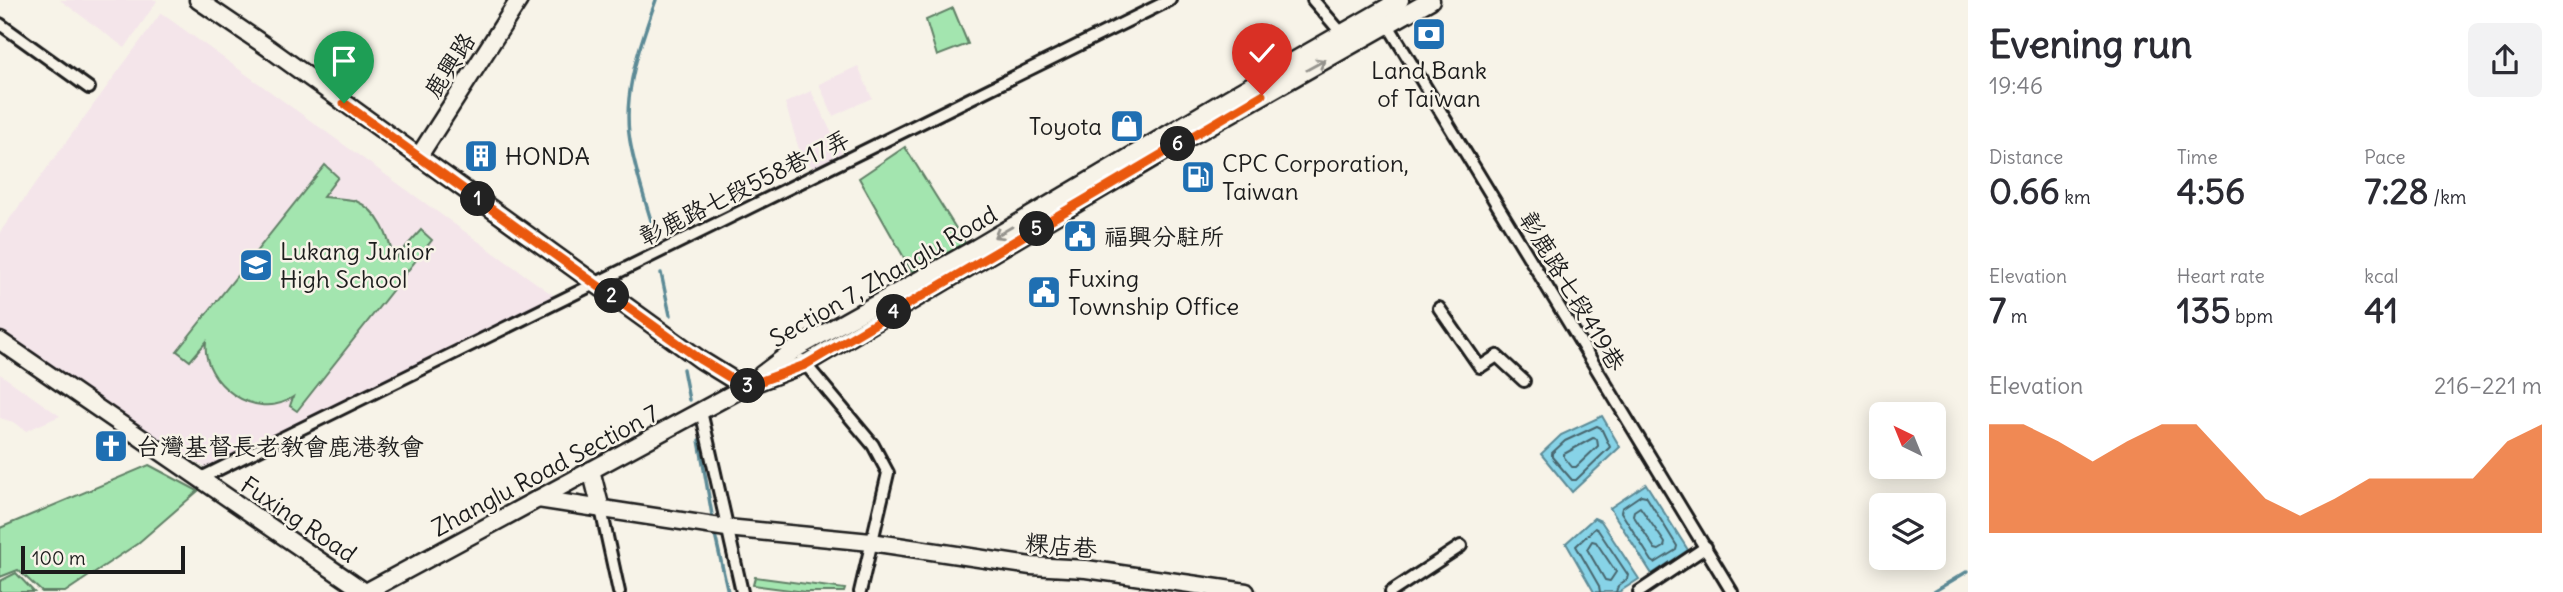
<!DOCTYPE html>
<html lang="en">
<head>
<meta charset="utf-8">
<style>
	:root { --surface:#fff; --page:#f2f2f3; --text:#2b2b33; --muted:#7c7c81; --accent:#ea580c }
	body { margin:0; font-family:Delius,"LXGW WenKai TC",sans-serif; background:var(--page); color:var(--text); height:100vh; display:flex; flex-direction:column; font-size:26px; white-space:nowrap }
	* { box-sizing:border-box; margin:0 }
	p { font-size:23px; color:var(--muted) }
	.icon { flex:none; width:38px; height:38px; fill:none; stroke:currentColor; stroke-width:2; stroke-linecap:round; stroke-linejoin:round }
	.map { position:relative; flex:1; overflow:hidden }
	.side { display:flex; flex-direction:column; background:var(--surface); width:595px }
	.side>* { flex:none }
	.needle { width:46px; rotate:317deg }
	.tools { position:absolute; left:1869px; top:402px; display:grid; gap:14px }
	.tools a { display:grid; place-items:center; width:77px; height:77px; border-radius:10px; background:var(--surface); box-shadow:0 4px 18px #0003; font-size:35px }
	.scale { position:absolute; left:21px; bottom:18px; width:164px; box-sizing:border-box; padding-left:7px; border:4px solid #1c1c1c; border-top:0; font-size:19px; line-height:24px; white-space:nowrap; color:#1c1c1c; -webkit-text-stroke:5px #f7f3e8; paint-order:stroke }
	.pin { position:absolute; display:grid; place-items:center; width:60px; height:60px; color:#fff; margin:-72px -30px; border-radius:50% 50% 50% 0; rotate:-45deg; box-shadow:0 0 7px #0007 }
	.pin .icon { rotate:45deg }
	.km { position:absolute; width:35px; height:35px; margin:-18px; border-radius:50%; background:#222; color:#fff; font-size:19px; line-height:35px; text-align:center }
	.round { display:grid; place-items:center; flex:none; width:74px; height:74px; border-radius:10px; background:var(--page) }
	.headline { display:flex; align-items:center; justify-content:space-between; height:119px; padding:0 21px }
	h1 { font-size:38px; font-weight:700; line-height:52px }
	.figures { display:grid; grid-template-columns:repeat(3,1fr); gap:10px; height:119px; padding:7px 21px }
	.figures div { display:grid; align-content:center }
	.figures b { font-size:35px; font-weight:700 }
	.figures small { font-size:19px; font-weight:400 }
	.figures p { font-size:19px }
	.chart { height:196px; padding:14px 21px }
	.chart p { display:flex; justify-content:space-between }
	.chart svg { width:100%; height:126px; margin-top:7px; fill:var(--accent); opacity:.7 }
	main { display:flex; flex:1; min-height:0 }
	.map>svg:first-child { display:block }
	.built { fill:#f4e5ea }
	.green { fill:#a3e5af; stroke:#608066; stroke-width:2 }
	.water { fill:#87d3e7; stroke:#5c8a96; stroke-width:2 }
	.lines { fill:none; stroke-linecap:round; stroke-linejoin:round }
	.shore { stroke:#47656d; stroke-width:2 }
	.stream { stroke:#5c8a96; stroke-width:3.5 }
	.street-casing { stroke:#1c1c1c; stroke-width:16 }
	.secondary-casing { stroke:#1c1c1c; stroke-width:21 }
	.street { stroke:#f7f3e8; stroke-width:10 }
	.secondary { stroke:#f7f3e8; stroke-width:16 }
	.oneway { stroke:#94928c }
	.route-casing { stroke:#fff; stroke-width:14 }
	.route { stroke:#ea580c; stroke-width:9 }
	.labels { text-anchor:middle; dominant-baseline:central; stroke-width:5; stroke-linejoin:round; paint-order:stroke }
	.street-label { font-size:24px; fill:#1c1c1c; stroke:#f7f3e8 }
	.poi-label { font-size:24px; fill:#1c1c1c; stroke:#f7f3e8; text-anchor:start }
</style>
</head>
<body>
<main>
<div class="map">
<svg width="1968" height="592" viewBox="0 0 1968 592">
	<rect width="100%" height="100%" fill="#f7f3e8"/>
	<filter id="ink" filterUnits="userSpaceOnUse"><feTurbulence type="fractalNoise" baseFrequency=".0143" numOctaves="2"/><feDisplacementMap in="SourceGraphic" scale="14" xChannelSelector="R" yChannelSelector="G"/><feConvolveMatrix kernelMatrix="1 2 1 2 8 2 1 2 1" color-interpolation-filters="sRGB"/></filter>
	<g filter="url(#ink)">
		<g class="built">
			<path d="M60,0h96l1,1 -32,47z"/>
			<path d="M161,13l396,285 -351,170 -206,-134v-102z"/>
			<path d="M858,66l14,32 -39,18 -14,-32z"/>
			<path d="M811,91l32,65 -28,13 -14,-13 -16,-53z"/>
			<path d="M0,374l60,42 -34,15 -13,-9 -13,-4z"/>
		</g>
		<g class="green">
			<path d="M953,8l15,36 -31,12 -11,-36z"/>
			<path d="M905,147l62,99 -52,31 -56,-99z"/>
			<path d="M325,165l13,12 -15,20c10,1 24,1 33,4 24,10 33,37 38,59l27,-30 11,10 -135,171 -7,-5 3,-9c-37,26 -92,-14 -87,-55l-16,19 -13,-10z"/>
			<path d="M149,465l49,26 -61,53 -72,48h-23l-24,-22 -18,7v-49z"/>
			<path d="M16,573l18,19h-34v-11z"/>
			<path d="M755,577l90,12 -1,3h-39l-52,-7z"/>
		</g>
		<g class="water">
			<path d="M1602,416l18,31 -48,45 -31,-38 20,-19z"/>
			<path d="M1646,484l42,66 -36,24 -42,-66z"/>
			<path d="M1594,518l7,3 38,58 -20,13h-25l-28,-49z"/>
		</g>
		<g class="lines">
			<g class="shore">
				<path d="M1597,426l4,2 9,19 -34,33h-4l-20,-23v-4l13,-12z"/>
				<path d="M1593,438l4,1 1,7 -22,21h-4l-8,-10v-3z"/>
				<path d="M1641,495l5,1 31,50 -1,4 -21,13 -3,-2 -31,-49 1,-4z"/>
				<path d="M1640,507l25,36 -1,4 -5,3 -4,-1 -22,-34 1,-4z"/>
				<path d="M1592,541l4,1 20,30 -6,9 -5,-1 -18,-31z"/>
				<path d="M1600,592l-1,-6 -23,-40 19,-18 3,2 30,45 -1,4 -9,7 -2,6"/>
			</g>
			<g class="stream">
				<path d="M656,0c-16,44 -34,94 -26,141 6,35 19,70 28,104"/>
				<path d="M661,273l9,42"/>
				<path d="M683,369l6,31"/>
				<path d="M699,440l13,75"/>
				<path d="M715,535l13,57"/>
				<path d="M1933,592l35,-21"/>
			</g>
			<g class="street-casing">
				<g id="street">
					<path d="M1313,0l32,37"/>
					<path d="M1385,20l347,572"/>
					<path d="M0,24l89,64"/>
					<path d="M1439,308l41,59 17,-11 27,25"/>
					<path d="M802,360l71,85 15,28 -28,119"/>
					<path d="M701,411l41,181"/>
					<path d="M199,479l971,-479"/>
					<path d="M601,509l18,83"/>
					<path d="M1391,592l70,-46"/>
					<path d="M1639,592l67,-45"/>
				</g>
			</g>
			<g class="secondary-casing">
				<g id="secondary">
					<path d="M198,0l72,49 431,311 44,27"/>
					<path d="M419,156l100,-156"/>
					<path d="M0,341l365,251"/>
					<path d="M761,375l33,-25 182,-102 253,-150 171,-98"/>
					<path d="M591,470l10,39"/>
					<path d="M538,499l189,29 144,14 160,24 55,3 160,23"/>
					<path d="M366,592l379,-205 60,-23 374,-221 252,-143"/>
				</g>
			</g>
			<use href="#street" class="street"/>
			<use href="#secondary" class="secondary"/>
		</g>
		<defs><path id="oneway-shaft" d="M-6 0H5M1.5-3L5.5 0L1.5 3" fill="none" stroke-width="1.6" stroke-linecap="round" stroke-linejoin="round" transform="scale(1.75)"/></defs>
		<g class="oneway">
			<use href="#oneway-shaft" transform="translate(1316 65) rotate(-29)"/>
			<use href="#oneway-shaft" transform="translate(1003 232) rotate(150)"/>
		</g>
	</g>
	<g class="lines" filter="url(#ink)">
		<g class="route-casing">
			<path id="route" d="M344,103l357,257 44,27 60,-22 457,-270"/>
		</g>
		<use href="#route" class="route"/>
	</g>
	<defs>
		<g id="bank-square" transform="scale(1.75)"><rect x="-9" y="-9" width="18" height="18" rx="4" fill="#1f6fb2" stroke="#f7f3e8"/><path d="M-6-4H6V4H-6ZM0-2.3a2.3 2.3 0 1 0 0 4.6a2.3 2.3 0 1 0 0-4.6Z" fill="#fff"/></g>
		<g id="shop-square" transform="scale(1.75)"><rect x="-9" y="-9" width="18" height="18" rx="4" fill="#1f6fb2" stroke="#f7f3e8"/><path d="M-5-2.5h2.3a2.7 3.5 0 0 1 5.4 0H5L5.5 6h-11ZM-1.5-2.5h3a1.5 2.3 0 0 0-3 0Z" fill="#fff"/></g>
		<g id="building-square" transform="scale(1.75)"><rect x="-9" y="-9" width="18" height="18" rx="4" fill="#1f6fb2" stroke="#f7f3e8"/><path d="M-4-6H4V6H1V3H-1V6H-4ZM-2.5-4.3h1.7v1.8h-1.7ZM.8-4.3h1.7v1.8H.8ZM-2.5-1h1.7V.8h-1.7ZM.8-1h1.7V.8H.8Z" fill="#fff"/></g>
		<g id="fuel-square" transform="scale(1.75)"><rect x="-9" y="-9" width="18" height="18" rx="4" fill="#1f6fb2" stroke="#f7f3e8"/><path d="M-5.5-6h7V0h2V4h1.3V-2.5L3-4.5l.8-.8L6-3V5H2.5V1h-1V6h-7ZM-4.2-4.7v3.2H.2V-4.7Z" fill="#fff"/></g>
		<g id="civic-square" transform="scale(1.75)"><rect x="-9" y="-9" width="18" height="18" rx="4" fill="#1f6fb2" stroke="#f7f3e8"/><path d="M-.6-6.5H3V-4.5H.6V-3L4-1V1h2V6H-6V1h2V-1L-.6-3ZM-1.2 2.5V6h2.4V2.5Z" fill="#fff"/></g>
		<g id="school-square" transform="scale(1.75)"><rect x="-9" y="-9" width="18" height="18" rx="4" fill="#1f6fb2" stroke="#f7f3e8"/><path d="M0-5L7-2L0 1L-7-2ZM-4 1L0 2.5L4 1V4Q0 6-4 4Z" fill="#fff"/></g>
		<g id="church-square" transform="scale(1.75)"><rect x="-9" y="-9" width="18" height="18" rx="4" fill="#1f6fb2" stroke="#f7f3e8"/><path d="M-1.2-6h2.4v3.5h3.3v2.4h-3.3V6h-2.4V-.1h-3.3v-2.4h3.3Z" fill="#fff"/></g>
	</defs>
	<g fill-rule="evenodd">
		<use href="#bank-square" x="1429" y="34"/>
		<use href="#shop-square" x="1127" y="126"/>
		<use href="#building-square" x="481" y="156"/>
		<use href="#fuel-square" x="1198" y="177"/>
		<use href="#civic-square" x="1080" y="236"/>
		<use href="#school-square" x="256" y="265"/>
		<use href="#civic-square" x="1044" y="292"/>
		<use href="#church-square" x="111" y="446"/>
	</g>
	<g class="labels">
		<g class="street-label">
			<text transform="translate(449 65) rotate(-57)">鹿興路</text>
			<text transform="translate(744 187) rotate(-26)">彰鹿路七段558巷17弄</text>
			<text transform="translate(883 276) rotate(-30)">Section 7, Zhanglu Road</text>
			<text transform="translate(1573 291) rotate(59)">彰鹿路七段419巷</text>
			<text transform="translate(545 470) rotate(-28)">Zhanglu Road Section 7</text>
			<text transform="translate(299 519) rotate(34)">Fuxing Road</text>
			<text transform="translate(1061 545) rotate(5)">粿店巷</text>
		</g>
		<g class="poi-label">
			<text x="1429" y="70" text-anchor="middle">Land Bank<tspan x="1429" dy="28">of Taiwan</tspan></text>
			<text x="1102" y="126" text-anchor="end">Toyota</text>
			<text x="505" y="156">HONDA</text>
			<text x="1222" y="163">CPC Corporation,<tspan x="1222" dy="28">Taiwan</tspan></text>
			<text x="1104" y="236">福興分駐所</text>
			<text x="280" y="251">Lukang Junior<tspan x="280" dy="28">High School</tspan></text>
			<text x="1068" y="278">Fuxing<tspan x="1068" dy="28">Township Office</tspan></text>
			<text x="136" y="446">台灣基督長老教會鹿港教會</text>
		</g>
	</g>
</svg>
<div class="tools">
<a><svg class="needle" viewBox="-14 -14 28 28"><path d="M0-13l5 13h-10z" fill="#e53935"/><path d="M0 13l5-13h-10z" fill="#7c7c81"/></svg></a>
<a><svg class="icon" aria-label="layers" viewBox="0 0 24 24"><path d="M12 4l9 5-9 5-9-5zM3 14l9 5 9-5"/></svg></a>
</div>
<div class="scale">100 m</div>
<div class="pin" style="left:344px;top:103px;background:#1e9e55"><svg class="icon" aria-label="arrive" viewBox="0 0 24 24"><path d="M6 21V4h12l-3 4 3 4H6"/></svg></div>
<div class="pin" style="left:1262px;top:95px;background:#d93025"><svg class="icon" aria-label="check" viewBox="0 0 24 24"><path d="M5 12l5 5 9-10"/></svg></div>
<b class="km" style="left:478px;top:199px">1</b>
<b class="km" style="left:612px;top:296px">2</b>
<b class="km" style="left:748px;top:386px">3</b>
<b class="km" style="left:894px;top:312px">4</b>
<b class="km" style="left:1037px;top:229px">5</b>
<b class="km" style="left:1178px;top:144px">6</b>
</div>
<section class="side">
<div class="headline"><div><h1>Evening run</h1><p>19:46</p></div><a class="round"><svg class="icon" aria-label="share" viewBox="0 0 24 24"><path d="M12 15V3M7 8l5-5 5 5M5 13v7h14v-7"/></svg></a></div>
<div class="figures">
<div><p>Distance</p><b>0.66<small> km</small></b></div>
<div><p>Time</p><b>4:56</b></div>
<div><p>Pace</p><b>7:28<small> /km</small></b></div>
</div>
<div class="figures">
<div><p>Elevation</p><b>7<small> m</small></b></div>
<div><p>Heart rate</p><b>135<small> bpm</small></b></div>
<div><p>kcal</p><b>41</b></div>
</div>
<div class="chart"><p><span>Elevation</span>216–221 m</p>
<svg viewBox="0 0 160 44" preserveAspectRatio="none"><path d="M0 44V6L10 6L20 12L30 19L40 12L50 6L60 6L70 19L80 32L90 38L100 32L110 25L120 25L130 25L140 25L150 12L160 6V44z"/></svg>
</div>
</section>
</main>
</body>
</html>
